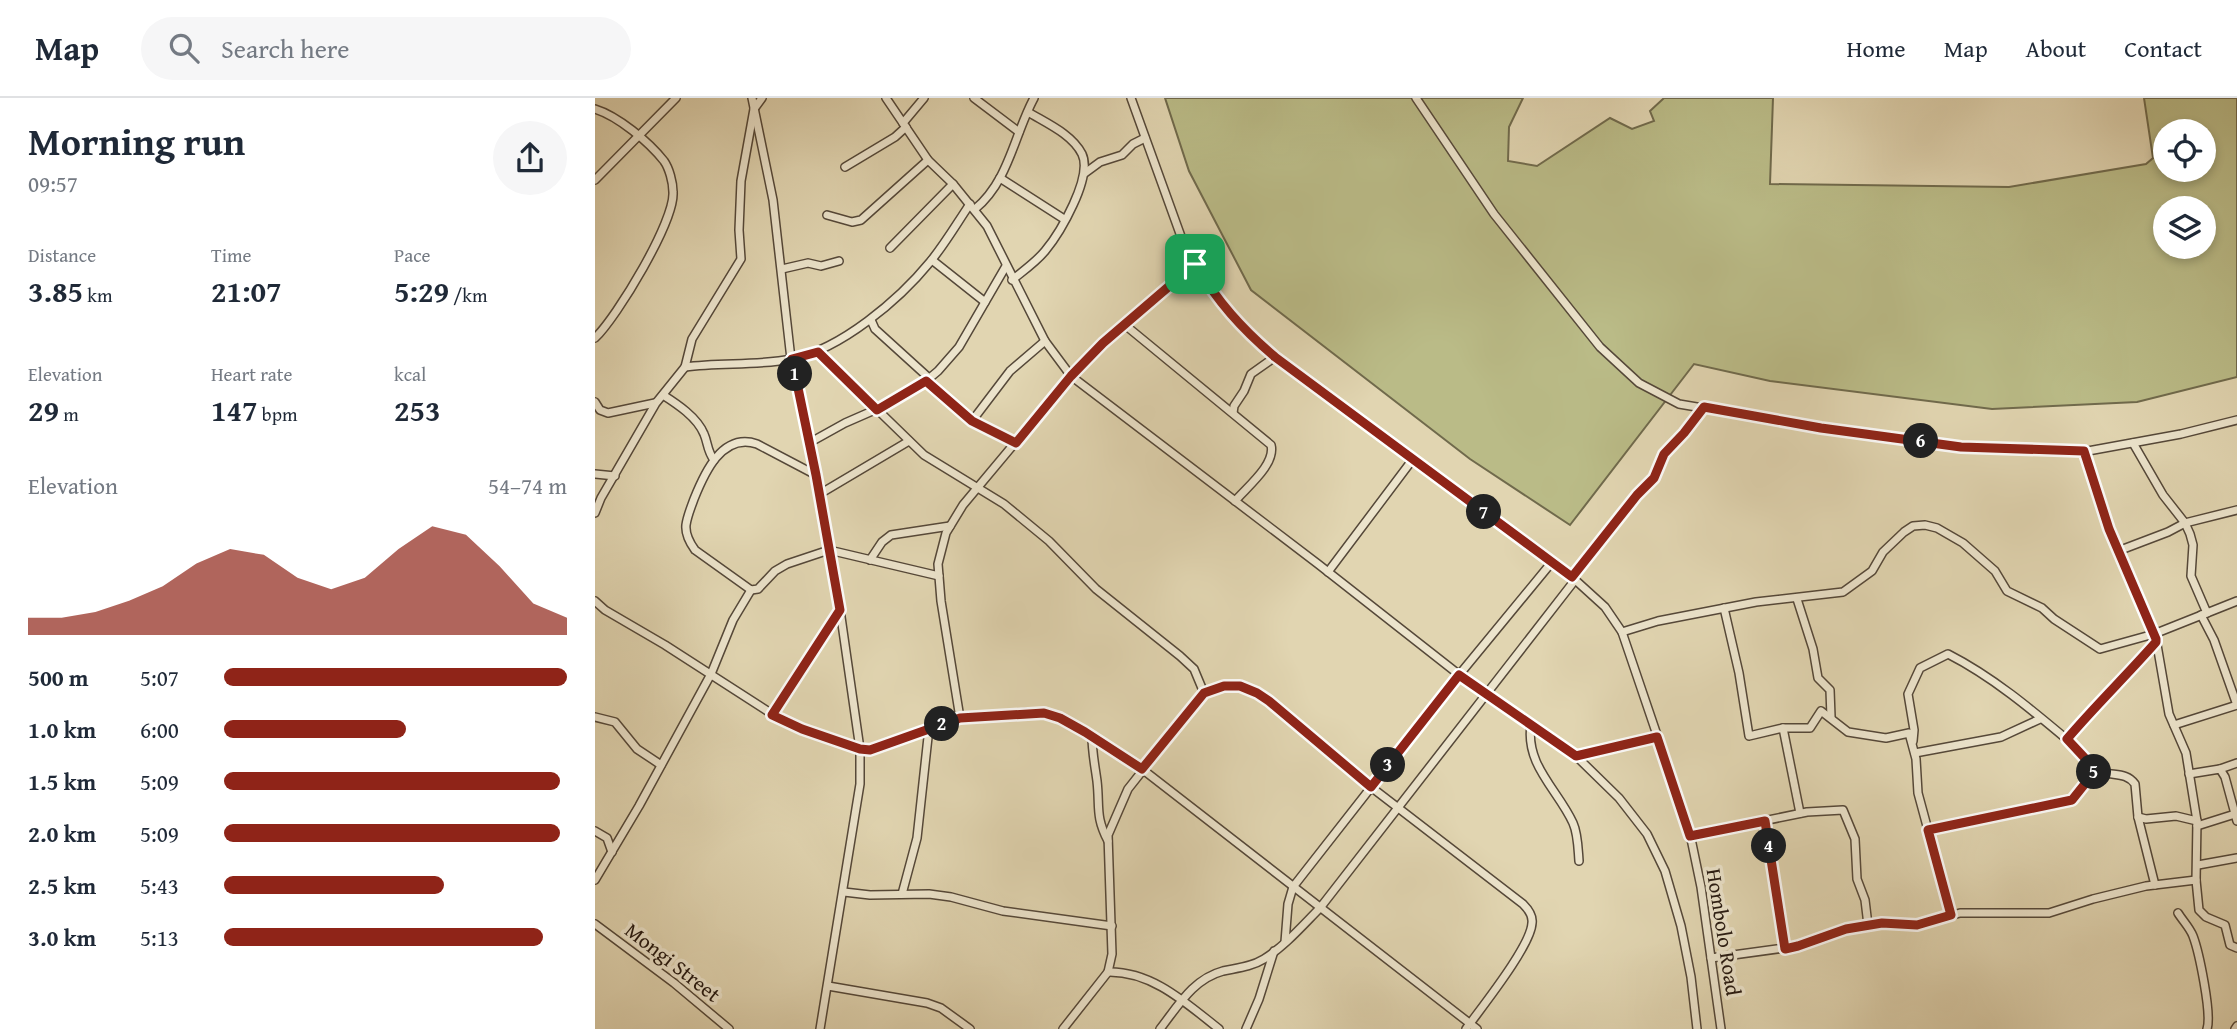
<!DOCTYPE html>
<html lang="en">
<head>
<meta charset="utf-8">
<style>
	:root { --surface:#fff; --page:#f6f6f7; --text:#1f2937; --muted:#747a83; --line:#e0e1e3; --accent:#8f2418 }
	body { margin:0; font-family:"Gentium Book Plus",serif; background:var(--page); color:var(--text); height:100vh; display:flex; flex-direction:column; font-size:26px; white-space:nowrap }
	* { box-sizing:border-box; margin:0 }
	p { font-size:23px; color:var(--muted) }
	.icon { flex:none; width:38px; height:38px; fill:none; stroke:currentColor; stroke-width:2; stroke-linecap:round; stroke-linejoin:round }
	.map { position:relative; flex:1; overflow:hidden }
	.drawer { display:flex; flex-direction:column; background:var(--surface); width:595px }
	.drawer>* { flex:none }
	.fabs { position:absolute; left:1558px; top:21px; display:grid; gap:14px }
	.fabs a { display:grid; place-items:center; width:63px; height:63px; border-radius:50%; background:var(--surface); box-shadow:0 4px 10px #0003; font-size:35px }
	.pin { position:absolute; display:grid; place-items:center; width:60px; height:60px; color:#fff; margin:-30px; border-radius:14px; box-shadow:0 4px 10px #0006 }
	.km { position:absolute; width:35px; height:35px; margin:-18px; border-radius:50%; background:#222; color:#fff; font-size:19px; line-height:35px; text-align:center }
	.round { display:grid; place-items:center; flex:none; width:74px; height:74px; border-radius:37px; background:var(--page) }
	.head { display:flex; align-items:center; justify-content:space-between; height:119px; padding:0 28px }
	h1 { font-size:38px; font-weight:700; line-height:52px }
	.stats { display:grid; grid-template-columns:repeat(3,1fr); gap:10px; height:119px; padding:7px 28px }
	.stats div { display:grid; align-content:center }
	.stats b { font-size:30px; font-weight:700 }
	.stats small { font-size:19px; font-weight:400 }
	.stats p { font-size:19px }
	.chart { height:196px; padding:14px 28px }
	.chart p { display:flex; justify-content:space-between }
	.chart svg { width:100%; height:126px; margin-top:7px; fill:var(--accent); opacity:.7 }
	ul { padding:0 28px; list-style:none; font-size:23px }
	li { display:grid; grid-template-columns:112px 84px 1fr; align-items:center; height:52px }
	li i { height:18px; border-radius:9px; background:var(--accent) }
	header { display:flex; align-items:center; gap:42px; box-sizing:border-box; height:98px; padding:0 35px; background:var(--surface); border-bottom:2px solid var(--line) }
	header strong { font-size:33px }
	nav { display:flex; gap:38px; margin-inline-start:auto; font-size:24px }
	.search { width:490px; height:63px; background:var(--page); display:flex; align-items:center; gap:18px; box-sizing:border-box; padding:0 24px; border-radius:38px; color:var(--muted); font-size:26px }
	main { display:flex; flex:1; min-height:0 }
	.map>svg:first-child { display:block }
	.green { fill:#babb87; stroke:#706a4c; stroke-width:2; fill-rule:evenodd }
	.lines { fill:none; stroke-linecap:round; stroke-linejoin:round }
	.minor-casing { stroke:#554839; stroke-width:10 }
	.minor { stroke:#ece4cc; stroke-width:7 }
	.route-casing { stroke:#fff; stroke-width:14 }
	.route { stroke:#8f2418; stroke-width:9 }
	.labels { text-anchor:middle; dominant-baseline:central; stroke-width:7; stroke-linejoin:round; paint-order:stroke }
	.street-label { font-size:21px; fill:#261911; stroke:#ece4cc }
</style>
</head>
<body>
<header>
<strong>Map</strong>
<div class="search"><svg class="icon" aria-label="search" viewBox="0 0 24 24"><circle cx="10" cy="10" r="6"/><path d="M15 15l6 6"/></svg>Search here</div>
<nav><a>Home</a><a>Map</a><a>About</a><a>Contact</a></nav>
</header>
<main>
<section class="drawer">
<div class="head"><div><h1>Morning run</h1><p>09:57</p></div><a class="round"><svg class="icon" aria-label="share" viewBox="0 0 24 24"><path d="M12 15V3M7 8l5-5 5 5M5 13v7h14v-7"/></svg></a></div>
<div class="stats">
<div><p>Distance</p><b>3.85<small> km</small></b></div>
<div><p>Time</p><b>21:07</b></div>
<div><p>Pace</p><b>5:29<small> /km</small></b></div>
</div>
<div class="stats">
<div><p>Elevation</p><b>29<small> m</small></b></div>
<div><p>Heart rate</p><b>147<small> bpm</small></b></div>
<div><p>kcal</p><b>253</b></div>
</div>
<div class="chart"><p><span>Elevation</span>54–74 m</p>
<svg viewBox="0 0 160 44" preserveAspectRatio="none"><path d="M0 44V38L10 38L20 36L30 32L40 27L50 19L60 14L70 16L80 24L90 28L100 24L110 14L120 6L130 9L140 20L150 33L160 38V44z"/></svg>
</div>
<ul>
<li><b>500 m</b>5:07<i style="width:100%"></i></li>
<li><b>1.0 km</b>6:00<i style="width:53%"></i></li>
<li><b>1.5 km</b>5:09<i style="width:98%"></i></li>
<li><b>2.0 km</b>5:09<i style="width:98%"></i></li>
<li><b>2.5 km</b>5:43<i style="width:64%"></i></li>
<li><b>3.0 km</b>5:13<i style="width:93%"></i></li>
</ul>
</section>
<div class="map">
<svg width="1642" height="931" viewBox="0 0 1642 931">
	<rect width="100%" height="100%" fill="#e1d5b1"/>
	<filter id="stains"><feTurbulence type="fractalNoise" baseFrequency=".00286" numOctaves="4"/><feColorMatrix values="0 0 0 0 .2 0 0 0 0 .09 0 0 0 0 .02 0 0 0 .5 -.17"/></filter>
	<radialGradient id="worn" r=".72"><stop offset=".6" stop-color="#630" stop-opacity="0"/><stop offset="1" stop-color="#630" stop-opacity=".3"/></radialGradient>
	<path class="green" d="M570,0h358l-14,29 -1,34 29,5 73,-48 22,11 22,-8 -4,-10 14,-13h109l-3,86 239,3 137,-23 7,-6 -9,-60h93v279l-100,25 -145,7 -222,-28 -76,-17 -124,161 -100,-66 -219,-169 -62,-119zM1570,33h38v39h-38zM1570,110h38v39h-38z"/>
	<g class="lines">
		<g class="minor-casing">
			<g id="minor">
				<path d="M157,0l21,102 18,159 25,116 24,135 20,139v35l-40,245"/>
				<path d="M291,0l42,62 25,24 34,42 58,115 26,35 247,188 167,131 91,61 43,42 28,36 18,37 16,55 10,51 6,52"/>
				<path d="M379,0l45,34"/>
				<path d="M536,0l52,144c26,50 50,78 92,115l297,220 33,30 17,25 67,197 12,58 20,142"/>
				<path d="M821,0l78,116 106,133 39,36 40,21 142,24 140,19 127,4 93,-17 56,-14"/>
				<path d="M0,11c23,7 54,33 69,52 5,7 9,21 9,31 2,29 -56,125 -78,146"/>
				<path d="M308,25l21,-25"/>
				<path d="M250,69l50,-30 11,-10"/>
				<path d="M490,75l15,-11 22,-7 11,-11 12,-6"/>
				<path d="M405,80l64,41"/>
				<path d="M0,82l81,-82"/>
				<path d="M380,111c34,-28 39,-74 59,-111"/>
				<path d="M232,117l25,7 9,-2 67,-60"/>
				<path d="M295,150l63,-64"/>
				<path d="M337,162l53,42"/>
				<path d="M187,171l26,-6 13,3 18,-5"/>
				<path d="M417,182c11,-9 24,-18 33,-29 15,-18 48,-74 37,-97 -10,-20 -36,-31 -54,-42"/>
				<path d="M276,222l4,9 54,49"/>
				<path d="M530,227l146,120c5,19 -24,42 -36,56"/>
				<path d="M223,254l106,103 80,49 45,37 47,48 84,67 14,13 10,24"/>
				<path d="M90,269c35,-5 72,-1 107,-8 49,-10 107,-59 138,-97 15,-18 27,-39 40,-58"/>
				<path d="M331,283l46,40 44,22"/>
				<path d="M68,297c14,9 34,22 41,39 4,9 3,17 10,26"/>
				<path d="M0,304l5,8 8,3 47,-10"/>
				<path d="M638,315l1,-7 10,-15 7,-17 24,-17"/>
				<path d="M377,323l38,-50 35,-30"/>
				<path d="M214,345l36,-20 32,-14 49,-28 12,-10 21,-24 47,-81"/>
				<path d="M1538,345l30,52 22,28 5,11 3,11 -2,31 16,37"/>
				<path d="M1489,353l25,78 47,110 13,75 17,39 11,68 -1,59 3,30 7,7 19,8 5,20 7,3"/>
				<path d="M0,376l20,2"/>
				<path d="M221,377l-59,-31c-35,-12 -53,30 -63,55 -3,8 -7,18 -8,26 -1,10 4,18 9,25l56,40 7,-1 17,-18 12,-7 42,-14 110,26"/>
				<path d="M223,397l91,-54"/>
				<path d="M0,415l6,-15 55,-95 29,-36 7,-28 49,-80 -2,-29 2,-49 13,-72 8,-11"/>
				<path d="M1523,453l50,-19 17,-9 52,-13"/>
				<path d="M275,462l12,-18 9,-7 59,-9"/>
				<path d="M733,474l85,-113"/>
				<path d="M977,479l65,-82 17,-17 10,-24 20,-21 20,-26"/>
				<path d="M1202,501l16,50 5,29 12,12 1,27"/>
				<path d="M0,503l10,9 60,35 118,76 77,28h10l90,-31 74,-6 26,6 82,51 335,260"/>
				<path d="M1129,510l15,65 10,63 34,-8h27l11,-17 27,21 38,6 23,-5 7,26 2,34 33,122"/>
				<path d="M1606,517l13,25 23,65"/>
				<path d="M1027,534l36,-11 98,-19 87,-10 29,-21 11,-19 21,-20 9,-6 12,-1 12,3 26,15 32,28 12,20 35,17 12,11 46,30 54,-15 83,-33"/>
				<path d="M177,617l68,-104"/>
				<path d="M0,619l20,5 22,27 24,16"/>
				<path d="M365,620l-19,-117 -3,-37 8,-31 17,-28 108,-129 32,-33 92,-79"/>
				<path d="M936,627c-6,40 27,65 42,98 5,11 5,25 6,38"/>
				<path d="M1579,627l63,-20"/>
				<path d="M1188,630l17,85"/>
				<path d="M497,638c0,16 3,30 5,45 3,26 -2,35 11,60"/>
				<path d="M1472,641l89,-97"/>
				<path d="M1318,643l1,-11 -6,-36 12,-26 28,-14c45,23 84,56 122,88 8,8 19,22 26,27 13,9 29,1 39,15l3,33 17,68"/>
				<path d="M1320,655l86,-16 39,-18"/>
				<path d="M981,658l81,-19"/>
				<path d="M1625,671l17,-6"/>
				<path d="M1594,676l31,-5 5,8 12,44"/>
				<path d="M1543,719l8,2 30,-3 21,5"/>
				<path d="M1170,723l20,128"/>
				<path d="M1602,728l38,-12"/>
				<path d="M1333,732l144,-30 24,-30"/>
				<path d="M0,733l12,7 5,14"/>
				<path d="M1095,738l117,-24 36,-2 12,29 2,40 8,21 3,25"/>
				<path d="M1603,767l39,-7"/>
				<path d="M0,782l44,-74 72,-132 22,-54 18,-30"/>
				<path d="M249,794l26,3 59,-1 22,3 52,14 109,15"/>
				<path d="M307,796l15,-56 12,-110"/>
				<path d="M1583,815c5,8 12,15 15,23 6,16 19,78 14,93"/>
				<path d="M0,826l79,59 55,46"/>
				<path d="M690,844l3,-38 5,-17 166,-212 93,-113"/>
				<path d="M1116,860l88,-12 47,-17 22,-4h49l43,-12h89l44,-14 53,-13 50,-6"/>
				<path d="M513,874c44,-1 78,31 111,57"/>
				<path d="M233,888l99,17 14,5 29,21"/>
				<path d="M468,931l45,-57 4,-18 -4,-119 20,-46 76,-96 20,-7h16l17,7 12,8 102,86 152,117c5,5 10,12 9,19 -1,23 -51,85 -66,106"/>
				<path d="M565,931c18,-23 33,-50 63,-58 14,-3 28,-4 41,-12 21,-13 39,-34 56,-51l255,-328"/>
				<path d="M651,931l13,-30 15,-48"/>
				<path d="M1640,931l2,-3"/>
			</g>
		</g>
		<use href="#minor" class="minor"/>
	</g>
	<g class="lines">
		<g class="route-casing">
			<path id="route" d="M600,166c23,38 46,64 80,93l297,220 65,-82 17,-17 10,-24 20,-21 20,-26 117,21 140,19 123,4 25,78 47,110v3c-29,33 -61,64 -89,97l29,31 -24,30 -144,30 23,85 -34,10 -35,-2 -36,6 -48,17 -13,3 -20,-128 -75,15 -33,-99 -81,19 -117,-81 -88,112 -102,-86 -12,-8 -17,-7h-16l-20,7 -62,76 -57,-37 -25,-14 -16,-5 -84,5 -90,32 -10,-1 -58,-20 -30,-14 68,-105 -24,-135 -24,-116 26,-7 59,58 49,-29 46,40 44,22 55,-67 32,-33z"/>
		</g>
		<use href="#route" class="route"/>
	</g>
	<g class="labels">
		<g class="street-label">
			<text transform="translate(1129 834) rotate(81)">Hombolo Road</text>
			<text transform="translate(78 864) rotate(38)">Mongi Street</text>
		</g>
	</g>
	<rect width="100%" height="100%" filter="url(#stains)"/>
	<rect width="100%" height="100%" fill="url(#worn)"/>
</svg>
<div class="fabs">
<a><svg class="icon" aria-label="locate" viewBox="0 0 24 24"><circle cx="12" cy="12" r="6"/><path d="M12 2v4M12 18v4M2 12h4M18 12h4"/></svg></a>
<a><svg class="icon" aria-label="layers" viewBox="0 0 24 24"><path d="M12 4l9 5-9 5-9-5zM3 14l9 5 9-5"/></svg></a>
</div>
<div class="pin" style="left:600px;top:166px;background:#1e9e55"><svg class="icon" aria-label="arrive" viewBox="0 0 24 24"><path d="M6 21V4h12l-3 4 3 4H6"/></svg></div>
<b class="km" style="left:200px;top:276px">1</b>
<b class="km" style="left:347px;top:626px">2</b>
<b class="km" style="left:793px;top:667px">3</b>
<b class="km" style="left:1174px;top:748px">4</b>
<b class="km" style="left:1499px;top:674px">5</b>
<b class="km" style="left:1326px;top:343px">6</b>
<b class="km" style="left:889px;top:414px">7</b>
</div>
</main>
</body>
</html>
